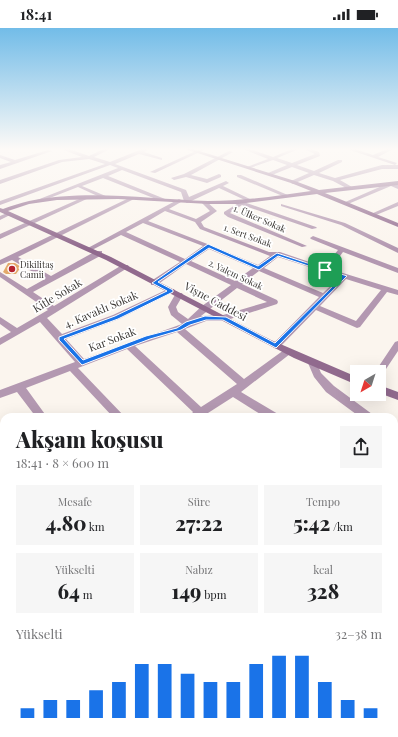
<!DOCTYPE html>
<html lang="tr">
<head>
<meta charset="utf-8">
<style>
	:root { --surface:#fff; --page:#f6f6f6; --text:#202124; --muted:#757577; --accent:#1a73e8 }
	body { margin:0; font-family:"Playfair Display",serif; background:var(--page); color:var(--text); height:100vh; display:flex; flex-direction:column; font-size:15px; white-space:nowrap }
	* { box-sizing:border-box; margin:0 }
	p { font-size:13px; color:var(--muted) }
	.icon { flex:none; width:22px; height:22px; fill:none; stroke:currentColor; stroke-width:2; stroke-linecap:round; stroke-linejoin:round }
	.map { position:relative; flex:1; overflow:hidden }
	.panel { position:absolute; left:0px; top:385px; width:398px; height:324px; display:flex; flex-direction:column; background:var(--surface); border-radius:12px 12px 0 0; box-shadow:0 4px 16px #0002 }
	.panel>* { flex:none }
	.needle { width:26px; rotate:219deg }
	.fabs { position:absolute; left:350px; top:337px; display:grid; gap:8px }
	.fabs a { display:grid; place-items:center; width:36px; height:36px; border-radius:0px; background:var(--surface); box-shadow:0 4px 16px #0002; font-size:20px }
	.pin { position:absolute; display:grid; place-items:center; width:34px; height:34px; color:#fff; margin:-17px; border-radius:8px; box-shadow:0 2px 6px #0006 }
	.round { display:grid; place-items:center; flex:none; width:42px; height:42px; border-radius:0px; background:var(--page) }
	.overview { display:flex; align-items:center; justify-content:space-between; height:68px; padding:0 16px }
	h1 { font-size:22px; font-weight:800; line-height:30px }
	.stats { display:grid; grid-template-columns:repeat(3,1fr); gap:6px; height:68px; padding:4px 16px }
	.stats div { display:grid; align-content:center; border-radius:0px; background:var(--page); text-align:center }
	.stats b { font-size:20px; font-weight:800 }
	.stats small { font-size:11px; font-weight:400 }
	.stats p { font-size:11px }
	.chart { height:112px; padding:8px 16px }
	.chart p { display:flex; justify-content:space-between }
	.chart svg { width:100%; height:72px; margin-top:4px; stroke:var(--accent); stroke-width:6 }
	.status { display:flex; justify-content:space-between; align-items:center; height:28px; padding:0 20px; background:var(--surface); direction:ltr }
	.status svg { height:11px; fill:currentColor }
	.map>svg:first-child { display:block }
	.building { fill:#e3a96a }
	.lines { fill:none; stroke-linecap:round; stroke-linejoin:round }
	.minor { fill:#b398b1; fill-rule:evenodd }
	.secondary { fill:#916a8e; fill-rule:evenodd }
	.route { fill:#1a73e8; stroke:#fff; fill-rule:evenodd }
	.poi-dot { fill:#b5242f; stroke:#fff; stroke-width:1.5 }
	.labels { text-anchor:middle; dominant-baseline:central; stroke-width:3.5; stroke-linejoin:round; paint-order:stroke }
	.far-street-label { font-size:9px; fill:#3d3a37; stroke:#fff }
	.far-poi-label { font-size:9px; fill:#3d3a37; stroke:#fff; text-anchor:start }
	.street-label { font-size:11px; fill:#3d3a37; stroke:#fff }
</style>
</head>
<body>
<div class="status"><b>18:41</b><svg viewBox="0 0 49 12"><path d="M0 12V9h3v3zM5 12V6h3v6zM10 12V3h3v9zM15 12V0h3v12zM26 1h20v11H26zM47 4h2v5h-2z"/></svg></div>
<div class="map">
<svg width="398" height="709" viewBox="0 0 398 709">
	<rect width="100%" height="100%" fill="#fbf5ee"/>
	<path class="building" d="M8,235h7l6,4 -5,7h-10l-3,-2z"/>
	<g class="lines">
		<g class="minor">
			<path d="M61,121h8l20,7 14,-7h7l-16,8 16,5 32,-13h7l-5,3 18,6v2l-23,-6 -24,10 71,26 3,7 37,-16 3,2 -6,3 29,14 -5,1 -28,-13 -32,15 -3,-2 -3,-9 -59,-22 -14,6 57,23v2h-4l-58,-23 -21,8 26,11v2h-4l-26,-12 -36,14 -5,-1 81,-32 -8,-3 -110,40v-4l105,-37 -16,-5 -27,3 -62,22v-4l59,-20 23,-3z"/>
			<path d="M200,121h6l-51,24 -5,-1z"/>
			<path d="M243,121h7l23,8 19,-8h7l-22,9 15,5 23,-9 -11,-5h7l8,3 1,4 -23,9 17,6 24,-11h4v2l-23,11 16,5 47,-13h13l-48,-16h8l18,6 14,-6h6l-15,8 19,6 -2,2h3v4h-16l-42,11 12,7 1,1 -3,2 -17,-9 -19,-6 -21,9 -2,-1v-2l18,-8 -17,-6 -20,8h-4v-2l19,-8 -14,-5 -26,9v-2l21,-8z"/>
			<path d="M48,122l4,1 -52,18v-4l11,-3 -11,-4v-3l15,5z"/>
			<path d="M229,123l4,1 -42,23 16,4 12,-5 2,1v2l-14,6 -21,-6 -12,3 -3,-2 13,-4z"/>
			<path d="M237,147h4l49,21 -5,1 -48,-20z"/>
			<path d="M391,154l7,3v4l-7,-3 -43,18 -5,-1z"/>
			<path d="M86,168l5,1 -91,42v-5z"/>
			<path d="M129,170l5,1 -116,58 33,19 45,-25h6v4l-69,37 21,14 68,-41h6l1,2 -82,51 15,16 51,-19 55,-26h6l1,2 -56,28 -53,20 18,20 98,-35 -11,-9 -3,-8 8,-14h6l1,2 -7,12 2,5 10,7 14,-13 29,-21 -45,-21 -29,21h-6v-4l29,-19 -59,-27 -29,15 -6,-1 93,-50 2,1v2l-12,7 27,10 14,-8 -9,-9 5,-1 11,10 -16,11 3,5 65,25h11l44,15 14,-17 -27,-11 -1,-1 3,-2 85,32v5l-55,-21 -13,17 68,21v5l-11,-3 -27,35 -3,1 -41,-18 -37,38 -3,1 -5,-3 2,-2 46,-47 -60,-26 -17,13 35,16 1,2 -1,2 -53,17h-18l-21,8 59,50 40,-29h6l2,2 -2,2 -49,38 37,22 1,3h-14l-32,-20 -25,16 2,4h-21l4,-5 -66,-63 -49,19 47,49h-12l-43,-46 -44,17 21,29h-11l-19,-25 -17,6v-8l75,-28 -35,-40 -40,23v-7l11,-6 -11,-8v-7l17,11 31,-18 -48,-33v-5l27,17 18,-10 -33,-19 -12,5v-5zM165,183l30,11 5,7 70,27 -12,9 -48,-20 -62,-24zM143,195l60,23 -18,13 -59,-27zM209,221l44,19 -18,13 -44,-20zM278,229l62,20 -17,16 -59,-25zM346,251l35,11 -25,31 -36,-15zM237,260l30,14 -44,13 -22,1zM177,304l60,52 -36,23 -66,-61z"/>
			<path d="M238,172l78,27 1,1 -5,1 -70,-24 -12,8 77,33 -5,1 -74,-30 -4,-3v-2l13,-8 -2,-2z"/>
			<path d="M398,174v4l-22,9 -5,-1z"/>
			<path d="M281,176l64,19 53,25v5l-57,-28 -60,-19z"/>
			<path d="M7,185l5,1 -12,6v-4z"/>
			<path d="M398,313v10l-16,24 -3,2v-5h-4l20,-30z"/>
			<path d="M313,332l3,1 5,12 13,13 38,28 1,3h-13l-34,-25 -12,-15 -6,-14z"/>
			<path d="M394,403l4,2v11l-4,-2z"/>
			<path d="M0,420l4,1v17l-4,-1z"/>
			<path d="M4,444v11l-4,1v-11z"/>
			<path d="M394,455l4,2v12l-4,-2z"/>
			<path d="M4,495v13l-4,1v-13z"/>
			<path d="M398,505v16l-4,2v-16z"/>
			<path d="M394,547l4,1v18l-4,-1z"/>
			<path d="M4,609v20l-4,2v-20z"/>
			<path d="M394,669l4,2v20l-4,-2z"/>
			<path d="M57,705h18l1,4h-18z"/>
			<path d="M135,705h21l-2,4h-21z"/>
			<path d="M164,705h18l2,4h-18z"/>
			<path d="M283,705h19l2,4h-19z"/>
		</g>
		<g class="secondary">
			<path d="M185,121h8l102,32 24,9 79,-9v4l-73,8 73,30v4l-81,-33 -79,10h-29l-91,-5 -61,1 -28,4 -21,7 103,46 160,83 86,37v8l-63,-27 -188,-98 -106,-48v-4l3,1c8,-3 17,-6 26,-8 59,-12 120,-2 179,0 35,0 69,-5 103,-10l-20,-8z"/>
			<path d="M379,357l19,7v8l-19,-7z"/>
		</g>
	</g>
	<linearGradient id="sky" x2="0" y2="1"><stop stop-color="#72bce8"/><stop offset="0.55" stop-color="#fdfaf7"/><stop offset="1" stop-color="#fdfaf7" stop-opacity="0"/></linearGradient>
	<rect width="398" height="220" fill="url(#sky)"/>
	<path class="route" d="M208,216l50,22 19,-13 70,23 -71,72 -53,-28h-17l-16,5 -9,5 -31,9 -68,26 -23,-25v-3l56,-21 52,-25 -15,-8zM209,220l50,22 19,-14 64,21 -67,66 -49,-26 -21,-1 -19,6 -9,6 -31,8 -63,24 -19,-21 54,-20 55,-27v-2l-15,-8z"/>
	<circle class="poi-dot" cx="12" cy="241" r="4"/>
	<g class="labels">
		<g class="far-street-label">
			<text transform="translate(260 190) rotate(23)">1. Ülker Sokak</text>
			<text transform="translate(248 207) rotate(20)">1. Sert Sokak</text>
			<text transform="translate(236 246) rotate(25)">2. Yalçın Sokak</text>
		</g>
		<g class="far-poi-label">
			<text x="20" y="236">Dikilitaş<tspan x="20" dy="10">Camii</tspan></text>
		</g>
		<g class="street-label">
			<text transform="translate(57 267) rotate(-31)">Kitle Sokak</text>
			<text transform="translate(216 273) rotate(28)">Vişne Caddesi</text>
			<text transform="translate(101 281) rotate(-23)">4. Kavaklı Sokak</text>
			<text transform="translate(112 311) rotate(-21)">Kar Sokak</text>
		</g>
	</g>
</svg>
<div class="fabs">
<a><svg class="needle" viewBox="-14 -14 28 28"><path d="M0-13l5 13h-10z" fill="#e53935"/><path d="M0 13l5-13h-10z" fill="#757577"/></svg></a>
</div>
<div class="pin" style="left:325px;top:242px;background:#1e9e55"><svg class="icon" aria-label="arrive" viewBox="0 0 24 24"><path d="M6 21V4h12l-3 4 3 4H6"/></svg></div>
<section class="panel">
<div class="overview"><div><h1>Akşam koşusu</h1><p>18:41 · 8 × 600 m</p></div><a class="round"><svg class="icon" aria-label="share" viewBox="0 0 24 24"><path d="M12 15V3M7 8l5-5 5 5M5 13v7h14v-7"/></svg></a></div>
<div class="stats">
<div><p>Mesafe</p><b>4.80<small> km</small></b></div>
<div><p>Süre</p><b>27:22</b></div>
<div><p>Tempo</p><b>5:42<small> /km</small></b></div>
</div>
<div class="stats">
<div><p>Yükselti</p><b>64<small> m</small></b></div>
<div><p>Nabız</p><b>149<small> bpm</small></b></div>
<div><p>kcal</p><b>328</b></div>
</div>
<div class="chart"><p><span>Yükselti</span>32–38 m</p>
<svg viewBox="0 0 160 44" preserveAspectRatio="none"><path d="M5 44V38M15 44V33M25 44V33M35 44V27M45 44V22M55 44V11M65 44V11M75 44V17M85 44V22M95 44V22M105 44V11M115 44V6M125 44V6M135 44V22M145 44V33M155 44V38"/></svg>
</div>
</section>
</div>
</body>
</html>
